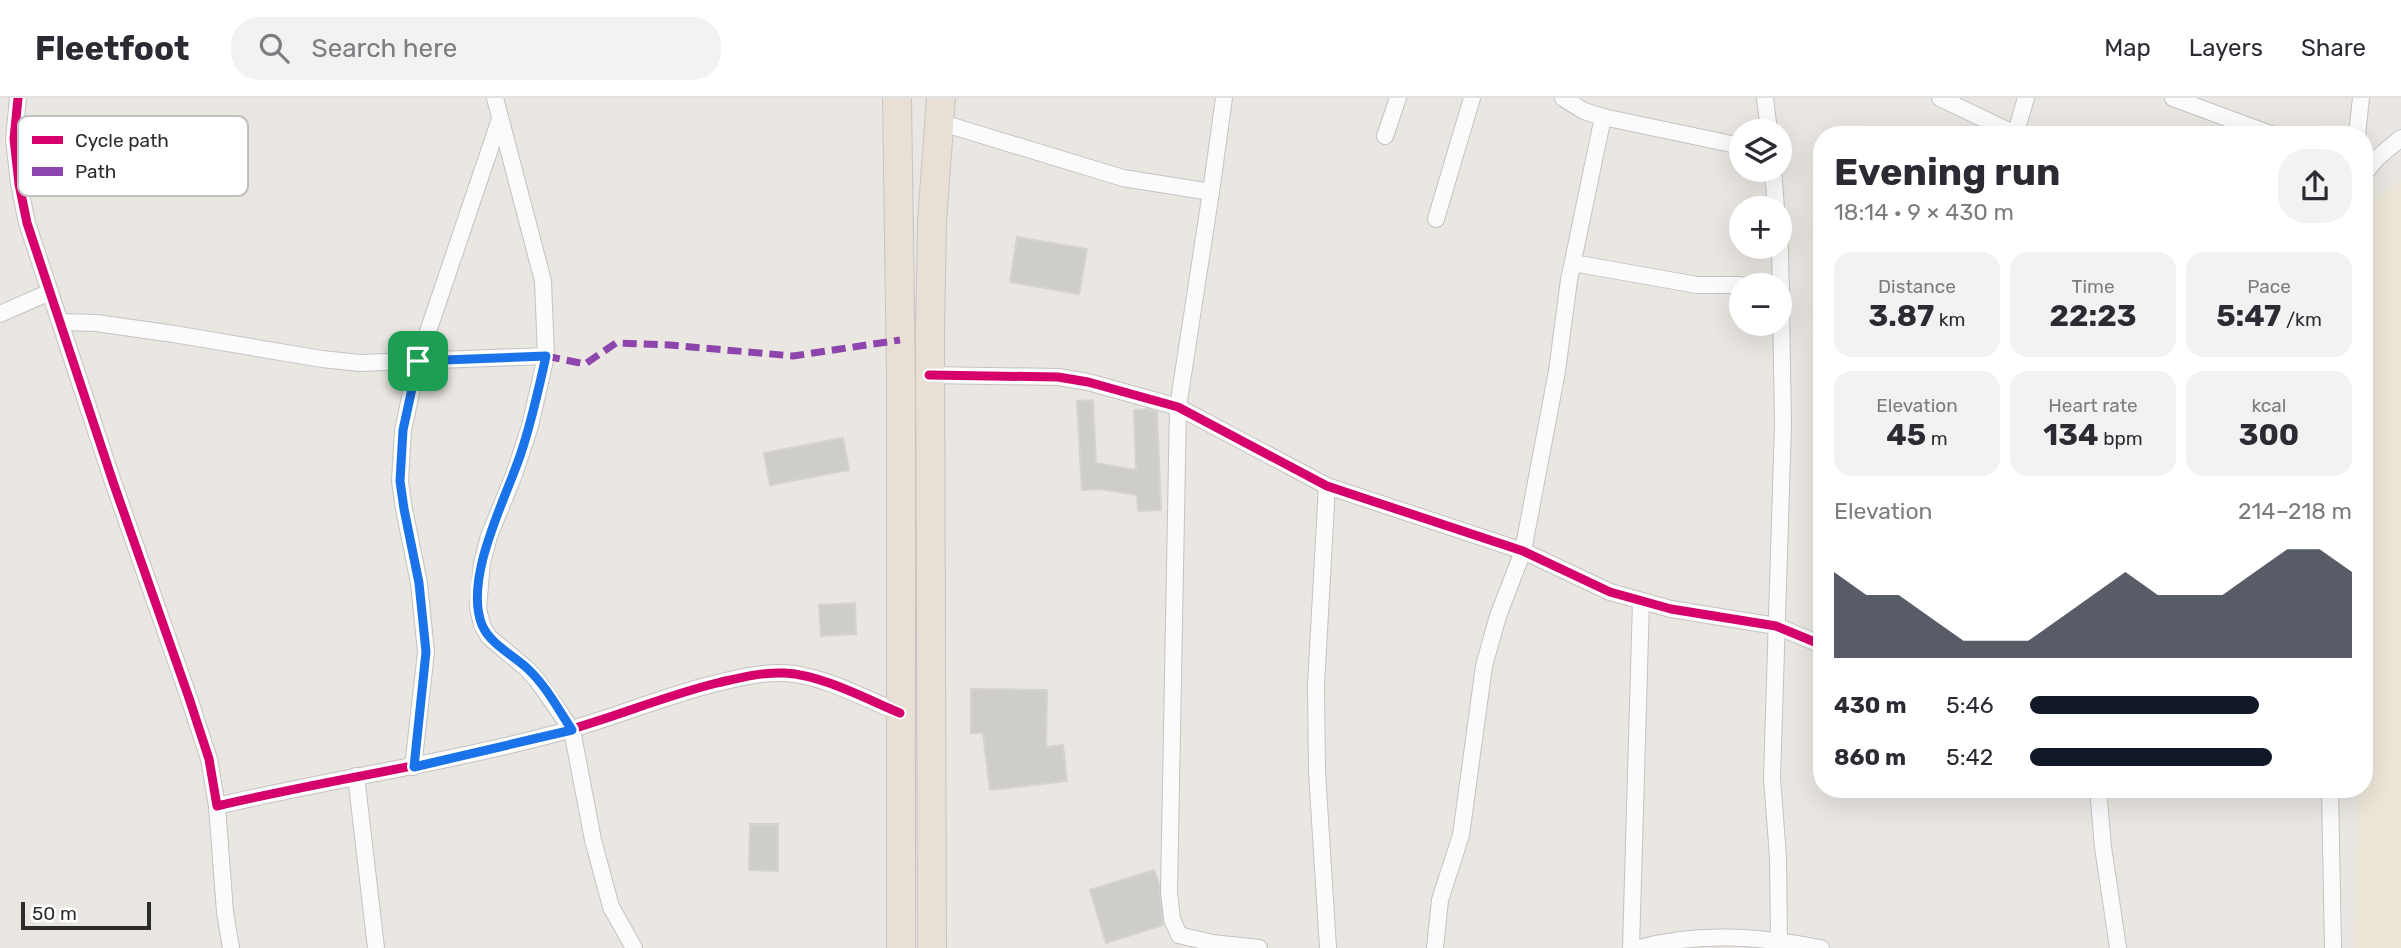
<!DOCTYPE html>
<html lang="en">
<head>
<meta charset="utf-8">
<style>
	:root { --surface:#fff; --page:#f2f2f3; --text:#2b2b33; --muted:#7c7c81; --line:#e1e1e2; --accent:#111827 }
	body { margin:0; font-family:Rubik,sans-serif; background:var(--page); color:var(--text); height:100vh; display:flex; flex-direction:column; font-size:26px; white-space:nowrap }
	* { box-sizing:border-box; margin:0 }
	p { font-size:23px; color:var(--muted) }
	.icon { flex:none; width:38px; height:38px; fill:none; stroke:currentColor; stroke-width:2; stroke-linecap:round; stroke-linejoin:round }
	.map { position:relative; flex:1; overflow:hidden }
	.drawer { position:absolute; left:1813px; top:28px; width:560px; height:672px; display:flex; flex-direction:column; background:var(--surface); border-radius:28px; box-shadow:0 7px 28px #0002 }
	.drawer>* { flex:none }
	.tools { position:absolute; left:1729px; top:21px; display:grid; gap:14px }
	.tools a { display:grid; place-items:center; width:63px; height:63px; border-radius:50%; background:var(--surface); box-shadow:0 7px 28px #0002; font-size:35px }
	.scale { position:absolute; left:21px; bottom:18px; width:130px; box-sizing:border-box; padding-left:7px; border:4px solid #2c2c2c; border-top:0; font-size:19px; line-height:24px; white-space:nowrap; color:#2c2c2c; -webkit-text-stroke:5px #fff; paint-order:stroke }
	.pin { position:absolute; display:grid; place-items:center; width:60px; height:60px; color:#fff; margin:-30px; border-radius:14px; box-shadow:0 4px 10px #0006 }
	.round { display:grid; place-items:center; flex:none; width:74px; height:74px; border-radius:28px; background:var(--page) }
	.overview { display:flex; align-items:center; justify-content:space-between; height:119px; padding:0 21px }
	h1 { font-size:38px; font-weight:700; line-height:52px }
	.stats { display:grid; grid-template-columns:repeat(3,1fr); gap:10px; height:119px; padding:7px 21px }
	.stats div { display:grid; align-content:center; border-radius:18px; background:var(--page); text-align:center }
	.stats b { font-size:30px; font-weight:700 }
	.stats small { font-size:19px; font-weight:400 }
	.stats p { font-size:19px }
	.chart { height:196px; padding:14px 21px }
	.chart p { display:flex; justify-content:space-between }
	.chart svg { width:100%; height:126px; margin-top:7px; fill:var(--accent); opacity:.7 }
	ul { padding:0 21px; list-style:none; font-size:23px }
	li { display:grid; grid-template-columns:112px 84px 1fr; align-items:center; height:52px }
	li i { height:18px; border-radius:9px; background:var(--accent) }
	header { display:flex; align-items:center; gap:42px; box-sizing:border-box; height:98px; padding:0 35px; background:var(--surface); border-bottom:2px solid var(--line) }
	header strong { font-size:33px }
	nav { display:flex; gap:38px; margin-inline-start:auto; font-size:24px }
	.search { width:490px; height:63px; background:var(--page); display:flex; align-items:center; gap:18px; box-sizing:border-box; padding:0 24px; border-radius:28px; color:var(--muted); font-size:26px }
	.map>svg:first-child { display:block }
	.education { fill:#ece7d8 }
	.building { fill:#cfcdc9; stroke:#d5d3ce; stroke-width:2 }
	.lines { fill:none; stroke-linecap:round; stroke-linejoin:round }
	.street-casing { stroke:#c3c3c3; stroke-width:18 }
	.highway-casing { stroke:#c6c4c2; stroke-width:30 }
	.street { stroke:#fcfbfb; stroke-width:16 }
	.highway { stroke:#e8dfd5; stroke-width:28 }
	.quiet { stroke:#8e44ad; stroke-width:7; stroke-dasharray:14 7; stroke-linecap:butt }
	.cycleway-casing { stroke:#fff; stroke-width:13 }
	.cycleway { stroke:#d6006c; stroke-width:9 }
	.route-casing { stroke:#fff; stroke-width:14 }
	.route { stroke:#1a73e8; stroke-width:9 }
	.key { fill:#fff; stroke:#c0c0c0; stroke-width:2 }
	.key-label { font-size:19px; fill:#2c2c2c }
</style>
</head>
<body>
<header>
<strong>Fleetfoot</strong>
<div class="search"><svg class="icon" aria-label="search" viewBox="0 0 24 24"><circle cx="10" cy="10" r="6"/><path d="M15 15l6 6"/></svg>Search here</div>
<nav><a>Map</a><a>Layers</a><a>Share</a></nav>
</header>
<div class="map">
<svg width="2401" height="850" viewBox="0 0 2401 850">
	<rect width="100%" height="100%" fill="#eae7e2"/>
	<path class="education" d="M2401,82v768h-47l3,-159h7v-582z"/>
	<g class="building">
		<path d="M1017,139l70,12 -8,45 -69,-12z"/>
		<path d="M1093,302l3,63 40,7 -2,-60 14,-1 9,3 4,98 -23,1 -1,-16 -37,-6 -18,1 -5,-89z"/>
		<path d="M843,340l6,32 -79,15 -6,-32z"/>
		<path d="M855,505l1,31 -35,2 -2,-31z"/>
		<path d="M971,591l76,1 -1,57 17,-2 4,36 -77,9 -7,-57h-12z"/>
		<path d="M750,726h28v47l-29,-1z"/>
		<path d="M1154,772l5,14 4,41 -57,18 -16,-53z"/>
	</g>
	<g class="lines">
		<g class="street-casing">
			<g id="street">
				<path d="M18,0l-4,41 5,45 8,39 86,259 76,216 20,61 8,47c110,-26 223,-42 333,-71 56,-14 110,-38 167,-52 22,-5 45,-11 68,-10 37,2 81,26 115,40"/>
				<path d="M495,0l48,183 3,75 -16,70 -16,49 -25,61 -7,27 -4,45 4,17 7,12 38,32 10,11 35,50 21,110 18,67 23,41"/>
				<path d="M1563,0l21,13 19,6 138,29"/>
				<path d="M1765,0l4,33"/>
				<path d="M1940,0l75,36"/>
				<path d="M2173,0l100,37"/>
				<path d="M939,24l184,56 88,14 13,-94"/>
				<path d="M2015,37l11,-37"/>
				<path d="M2357,37l4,-37"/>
				<path d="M1385,38l13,-38"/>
				<path d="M1773,72l3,38"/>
				<path d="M2364,76l13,-16 24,-20"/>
				<path d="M1211,94l-33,215 -9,485 3,27 7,16 33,8 47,5"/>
				<path d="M1436,121l36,-121"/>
				<path d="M1573,165l124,22h44"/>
				<path d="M1753,187h28"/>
				<path d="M0,216l50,-22"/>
				<path d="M60,224l36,1 78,11 148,25 38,4 186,-7"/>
				<path d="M929,277l129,2 30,5 90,25 149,79 196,65 87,41 61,17 105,17 46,19"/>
				<path d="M1327,388l-11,199 1,87 11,176"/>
				<path d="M413,669l13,-115 -7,-69 -15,-74 -4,-28 3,-51 15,-69 82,-242"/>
				<path d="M356,678l20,172"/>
				<path d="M2098,691l5,58 15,101"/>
				<path d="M2330,691l3,159"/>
				<path d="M217,708l8,106 6,36"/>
				<path d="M1779,843l-1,-84 -6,-79 11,-354 -3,-177"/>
				<path d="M1435,850l5,-48 21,-65 23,-169 14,-50 25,-65 34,-180 12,-91 34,-163"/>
				<path d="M1631,850l10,-347"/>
				<path d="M1640,850c59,-17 122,-11 181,0"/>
			</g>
		</g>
		<g class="highway-casing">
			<g id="highway">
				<path d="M897,0l4,283v567"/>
				<path d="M932,850l-2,-615 2,-111 9,-124"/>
			</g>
		</g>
		<use href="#street" class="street"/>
		<use href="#highway" class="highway"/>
		<path class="quiet" d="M546,258l39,8 31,-21 54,2 123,11 107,-16"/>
		<g class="cycleway-casing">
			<g id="cycleway">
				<path d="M18,0l-4,41 5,45 8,39 86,259 76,216 20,61 8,47c110,-26 223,-42 333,-71 56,-14 110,-38 167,-52 22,-5 45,-11 68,-10 37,2 81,26 115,40"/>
				<path d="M929,277l129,2 30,5 90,25 149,79 196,65 87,41 61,17 105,17 46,19"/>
			</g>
		</g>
		<use href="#cycleway" class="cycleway"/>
	</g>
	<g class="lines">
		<g class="route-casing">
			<path id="route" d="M546,258c-7,32 -14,63 -24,94 -15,47 -59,127 -40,175 8,19 31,30 46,44 18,17 30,40 44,61l-158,37 12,-115 -7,-69 -15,-74 -4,-28 3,-51 15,-69z"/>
		</g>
		<use href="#route" class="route"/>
	</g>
	<rect x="18" y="18" width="230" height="80" rx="10" class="key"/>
	<rect x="32" y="38" width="31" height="8" fill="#d6006c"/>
	<rect x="32" y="69" width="31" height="9" fill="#8e44ad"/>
	<g class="key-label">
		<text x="75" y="49">Cycle path</text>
		<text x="75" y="80">Path</text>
	</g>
</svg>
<div class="tools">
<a><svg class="icon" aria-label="layers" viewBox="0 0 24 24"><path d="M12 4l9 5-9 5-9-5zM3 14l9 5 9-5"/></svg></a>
<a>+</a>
<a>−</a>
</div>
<div class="scale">50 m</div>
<div class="pin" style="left:418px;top:263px;background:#1e9e55"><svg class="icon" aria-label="arrive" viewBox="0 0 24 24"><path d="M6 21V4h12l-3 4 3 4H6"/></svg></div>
<section class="drawer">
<div class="overview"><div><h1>Evening run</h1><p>18:14 · 9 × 430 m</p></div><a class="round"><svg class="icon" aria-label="share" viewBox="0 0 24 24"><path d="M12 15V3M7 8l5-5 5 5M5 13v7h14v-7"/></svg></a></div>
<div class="stats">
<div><p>Distance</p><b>3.87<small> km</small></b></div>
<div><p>Time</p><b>22:23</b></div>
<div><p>Pace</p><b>5:47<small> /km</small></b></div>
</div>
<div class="stats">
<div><p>Elevation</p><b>45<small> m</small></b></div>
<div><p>Heart rate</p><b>134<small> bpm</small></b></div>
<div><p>kcal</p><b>300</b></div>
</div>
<div class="chart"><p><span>Elevation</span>214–218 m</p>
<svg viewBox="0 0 160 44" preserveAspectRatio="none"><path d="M0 44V14L10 22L20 22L30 30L40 38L50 38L60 38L70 30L80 22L90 14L100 22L110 22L120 22L130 14L140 6L150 6L160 14V44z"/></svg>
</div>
<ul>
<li><b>430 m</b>5:46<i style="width:71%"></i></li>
<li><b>860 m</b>5:42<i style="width:75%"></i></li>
</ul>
</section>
</div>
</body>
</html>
